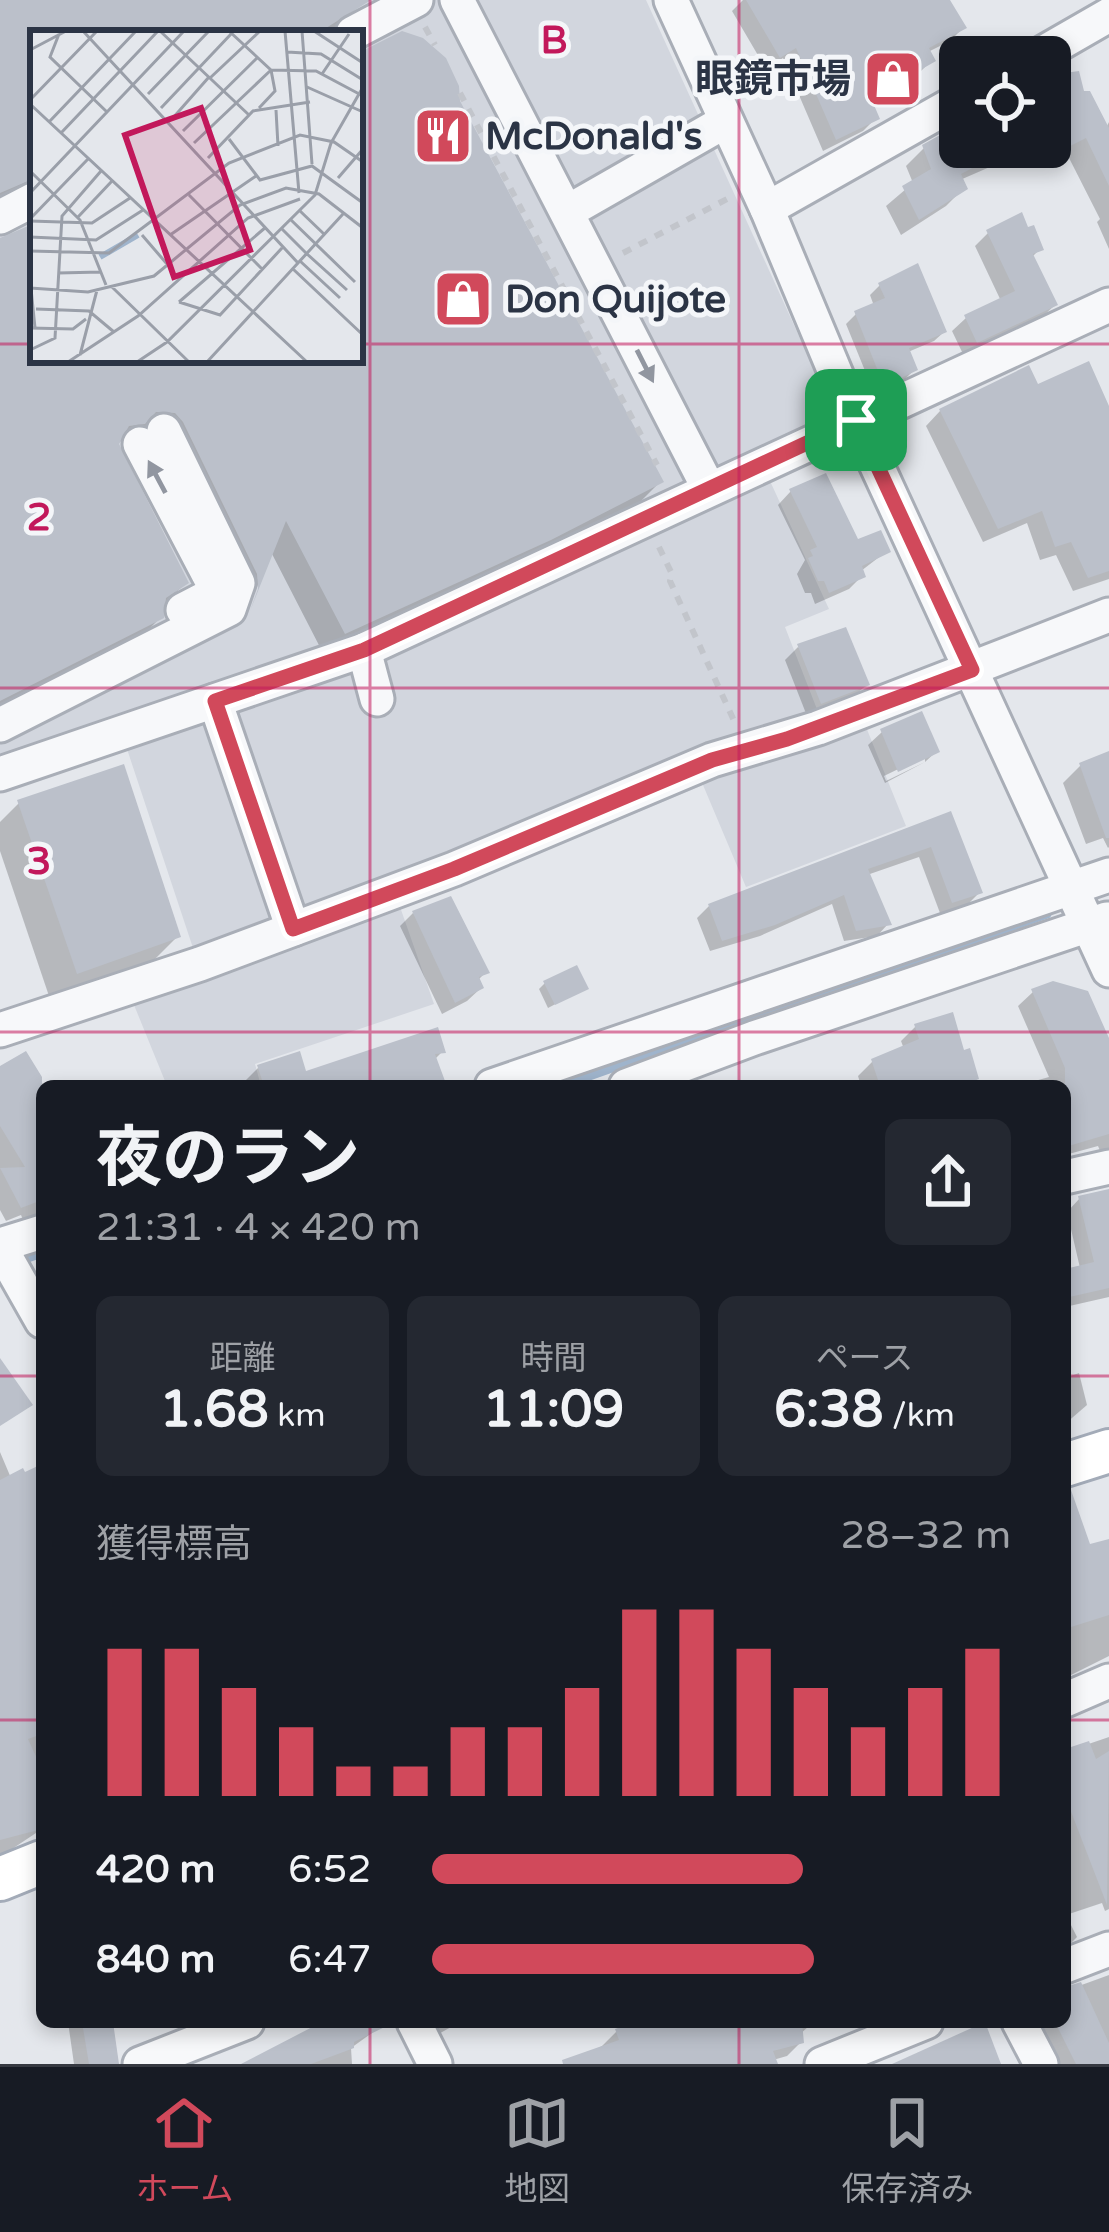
<!DOCTYPE html>
<html lang="ja">
<head>
<meta charset="utf-8">
<style>
	:root { --surface:#171b24; --page:#242831; --text:#f1f3f6; --muted:#9ea1a6; --line:#363941; --accent:#d1495b }
	body { margin:0; font-family:"Varela Round","Noto Sans JP",sans-serif; background:var(--page); color:var(--text); height:100vh; display:flex; flex-direction:column; font-size:45px; white-space:nowrap }
	* { box-sizing:border-box; margin:0 }
	p { font-size:39px; color:var(--muted) }
	.icon { flex:none; width:66px; height:66px; fill:none; stroke:currentColor; stroke-width:2; stroke-linecap:round; stroke-linejoin:round }
	.map { position:relative; flex:1; overflow:hidden }
	.panel { position:absolute; left:36px; top:1080px; width:1035px; height:948px; display:flex; flex-direction:column; background:var(--surface); border-radius:18px; box-shadow:0 6px 18px #0003 }
	.panel>* { flex:none }
	.fabs { position:absolute; left:939px; top:36px; display:grid; gap:24px }
	.fabs a { display:grid; place-items:center; width:132px; height:132px; border-radius:18px; background:var(--surface); box-shadow:0 6px 18px #0003; font-size:60px }
	.pin { position:absolute; display:grid; place-items:center; width:102px; height:102px; color:#fff; margin:-51px; border-radius:24px; box-shadow:0 6px 18px #0006 }
	.round { display:grid; place-items:center; flex:none; width:126px; height:126px; border-radius:18px; background:var(--page) }
	.summary { display:flex; align-items:center; justify-content:space-between; height:204px; padding:0 60px }
	h1 { font-size:66px; font-weight:700; line-height:90px }
	.figures { display:grid; grid-template-columns:repeat(3,1fr); gap:18px; height:204px; padding:12px 60px }
	.figures div { display:grid; align-content:center; border-radius:18px; background:var(--page); text-align:center }
	.figures b { font-size:51px; font-weight:700 }
	.figures small { font-size:33px; font-weight:400 }
	.figures p { font-size:33px }
	.chart { height:336px; padding:24px 60px }
	.chart p { display:flex; justify-content:space-between }
	.chart svg { width:100%; height:216px; margin-top:12px; stroke:var(--accent); stroke-width:6 }
	ul { padding:0 60px; list-style:none; font-size:39px }
	li { display:grid; grid-template-columns:192px 144px 1fr; align-items:center; height:90px }
	li i { height:30px; border-radius:15px; background:var(--accent) }
	.tab-bar { display:flex; justify-content:space-around; align-items:center; height:168px; border-top:3px solid var(--line); background:var(--surface); font-size:33px; color:var(--muted) }
	.tab-bar a { display:grid; justify-items:center; gap:6px }
	.tab-bar .on { color:var(--accent) }
	.map>svg:first-child { display:block }
	.built { fill:#d2d6de; fill-rule:evenodd }
	.shadow { fill:#0003 }
	.lines { fill:none; stroke-linecap:round; stroke-linejoin:round }
	.stream { stroke:#9fb4cc; stroke-width:9 }
	.building { fill:#bbc0ca }
	.minor-casing { stroke:#a9aeb7; stroke-width:39 }
	.major-casing { stroke:#a3abb8; stroke-width:48 }
	.path { stroke:#c2c5cb; stroke-width:6; stroke-dasharray:9 9; stroke-linecap:butt }
	.minor { stroke:#f7f8fa; stroke-width:33 }
	.major { stroke:#fff; stroke-width:42 }
	.oneway { fill:#9196a0 }
	.route-casing { stroke:#fff; stroke-width:24 }
	.route { stroke:#d1495b; stroke-width:15 }
	.grid { fill:none; stroke:#c2185b; stroke-width:3; stroke-opacity:0.55 }
	.labels { text-anchor:middle; dominant-baseline:central; stroke-width:10; stroke-linejoin:round; paint-order:stroke }
	.poi-label { font-size:39px; font-weight:bold; fill:#2b3445; stroke:#f4f6f9; text-anchor:start }
	.inset-river { fill:none; stroke:#9fb4cc; stroke-width:6 }
	.inset-road { fill:none; stroke:#9a9fa9; stroke-width:3 }
	.view { fill:#c2185b; fill-opacity:0.15; stroke:#c2185b; stroke-width:6 }
	.inset-edge { fill:none; stroke:#2b3445; stroke-width:6 }
	.grid-label { font-size:39px; text-anchor:middle; font-weight:bold; fill:#c2185b; stroke:#f4f6f9; stroke-width:10; stroke-linejoin:round; paint-order:stroke }
</style>
</head>
<body>
<div class="map">
<svg width="1109" height="2064" viewBox="0 0 1109 2064">
	<rect width="100%" height="100%" fill="#e4e7ec"/>
	<path class="built" d="M0,0h646l203,446 -79,35 59,128 -44,18 35,90 135,-31 -89,41 40,99 -160,61 -43,-102 -240,100 -64,19 35,100 -179,60 6,22h-94l-35,-86 63,-46 -69,-208 -126,43zM33,33h327v327h-327z"/>
	<g class="shadow">
		<path d="M0,0h354l2,5 -26,28h-297v187l-8,-17 -25,1z"/>
		<path d="M743,0h204l16,28 -13,13 -22,11 4,8 -13,13 -50,28 7,17 -13,13 -40,20 -40,-93 -17,11 -34,-58z"/>
		<path d="M360,54l97,47 204,380 -21,21 -113,58 -204,93 -52,-101 -23,58 -13,13 -102,-192 -17,14 70,138 -24,22 -1,12 -22,22 -139,70v-468l33,-16v135h327z"/>
		<path d="M1061,71v6l21,17 24,34 3,-6v127l-12,-27 3,-3 -33,-65 -27,13 -9,-18 -71,31 4,8 -18,18 -45,29 -15,-29 27,-23 -7,-17 18,-18 36,-20v19h90v-70z"/>
		<path d="M988,233l52,16 -9,9 24,47 -14,13 -78,36 -11,-23 14,-13 35,-17 -26,-55z"/>
		<path d="M880,285l64,47 -10,9 -26,11 7,17 -10,10 -31,14 -28,-69 10,-10 18,-8 -4,-11z"/>
		<path d="M1036,388l73,26v165l-36,12 -17,-36 -16,5 -13,-37 -44,19 -57,-116 14,-15z"/>
		<path d="M791,491l65,52 31,8 -26,20 1,5 -13,13 -34,15 -4,-11h-6l-8,-19 8,-14 -27,-55z"/>
		<path d="M798,647l68,38 -13,13 -46,18 -22,-56z"/>
		<path d="M882,732l55,19 -12,11v-6l-41,20 2,5 39,-19 -40,21 -17,-38z"/>
		<path d="M1109,756v91l-1,1 -5,-10 -17,6 -23,-61 17,-17z"/>
		<path d="M19,803l159,133 -27,27 -101,36 -50,-148v-29z"/>
		<path d="M949,815l31,77 -12,12 -28,9 -21,-56 -52,18 21,49 -11,12 -33,5 -12,-37 -72,32 -50,15 -13,-33 12,-12z"/>
		<path d="M413,913l73,59 -9,9 4,7 -14,13 -25,13 -42,-88z"/>
		<path d="M545,983l41,5 -38,20 -9,-19z"/>
		<path d="M1033,992l76,54v104l-8,3 -3,-7 -33,9v-69h-48l32,-9 -31,-71z"/>
		<path d="M916,1026l46,28 6,-2 10,34h-117l-3,-10 14,-14 32,-13 -3,-8z"/>
		<path d="M442,1052l-8,8 7,20 -6,6h-195l18,-18 46,7z"/>
		<path d="M25,1055l19,31 -2,126 -18,10 -3,-7 -15,6 -6,-11v-140z"/>
		<path d="M1080,1198l29,14v85l-44,10v-35l15,-4 -13,-56z"/>
		<path d="M1079,1373l8,32 -22,19v-46z"/>
		<path d="M0,1452l11,26 31,-11v362l-42,28z"/>
		<path d="M1065,1521l23,27 21,-5v113l-44,22z"/>
		<path d="M1109,1737v172l-4,2 -3,-8 -36,12 11,22 -12,12v-197z"/>
		<path d="M1109,1975v89h-50l-19,-42h25v-31z"/>
		<path d="M68,2022h48l-6,3 1,39h-37z"/>
		<path d="M330,2022h41l5,8 -25,18 1,16h-104z"/>
		<path d="M429,2022h31l-25,14z"/>
		<path d="M642,2022h164l2,5 -8,7 1,8 -14,14 -14,4 2,4h-204l31,-18 14,-14z"/>
	</g>
	<g class="lines">
		<g class="stream">
			<path d="M561,1086l486,-172"/>
			<path d="M19,1261l23,-8"/>
		</g>
	</g>
	<g class="building">
		<path d="M0,0h371l-53,33h-285v146l-33,14z"/>
		<path d="M746,0h204l17,28 -38,20 7,13 -65,37 9,21 -44,21 -40,-92 -16,10z"/>
		<path d="M402,31l21,7 23,20 13,28 1,15 204,381 -113,58 -206,94 -59,-113 -36,90 8,-22 -1,-15 -74,-152 -8,-9 -19,-1 -11,12 -16,2 -10,18 70,139 -23,15 -2,20 -164,83v-463l33,-14v136h327v-308z"/>
		<path d="M1079,71l5,20h6l19,37v58l-23,-48 -28,14 -8,-17v-60z"/>
		<path d="M960,124v23h52l-51,27 7,15 -49,31 -17,-34 29,-17 -9,-24z"/>
		<path d="M1022,212l6,15 6,-2 10,25 -11,4 25,51 -81,38 -13,-28 51,-24 -29,-61z"/>
		<path d="M918,263l29,69 -38,16 9,22 -34,16 -30,-75 31,-13 -7,-15z"/>
		<path d="M1089,361l20,45v165l-21,7 -17,-36 -16,5 -13,-36 -44,18 -59,-120 90,-44 9,19z"/>
		<path d="M826,473l32,66 23,-9 10,22 -29,14 4,11 -37,16 -5,-12h-6l-10,-23 5,-2 -3,-6 7,-3 -28,-58z"/>
		<path d="M846,627l24,58 -49,19 -24,-60z"/>
		<path d="M922,711l18,41 -42,20 -18,-43z"/>
		<path d="M1109,751v87h-3l-27,-75z"/>
		<path d="M124,764l57,173 -104,37 -60,-174z"/>
		<path d="M951,811l32,82 -31,10 -21,-56 -63,22 24,56 -36,6 -12,-36 -69,30 -53,16 -14,-37z"/>
		<path d="M451,896l39,77 -11,4 5,11 -29,15 -43,-92z"/>
		<path d="M577,965l12,24 -34,16 -12,-24z"/>
		<path d="M1053,981l35,10 21,47v96l-44,13v-79l-34,-79z"/>
		<path d="M953,1012l11,38 6,-2 9,31 -18,7h-81l-9,-27 48,-20 -5,-15z"/>
		<path d="M438,1027l8,26 -11,1 10,27 -16,5h-165l-7,-21 43,-14 6,20z"/>
		<path d="M26,1051l16,26v123l-21,8 -21,-40 25,-1 -25,-41v-60z"/>
		<path d="M1109,1189v99l-44,10v-29l29,-7 -16,-66z"/>
		<path d="M0,1358l33,47 -33,21z"/>
		<path d="M42,1464v270l-14,5 14,31v59l-42,11v-360l23,-12 2,4z"/>
		<path d="M1065,1490h6l19,54 19,-5v76l-38,12 -6,-17z"/>
		<path d="M1089,1741l7,18 13,-8 -2,154 -42,-109v-47z"/>
		<path d="M1081,1982l28,61v21h-33l-21,-42h10v-35z"/>
		<path d="M82,2022h31l6,42h-30z"/>
		<path d="M322,2022l71,1 -39,19v6l-43,16h-70z"/>
		<path d="M635,2022h167l2,21 -31,8 5,13h-215l-1,-4 57,-20 -4,-11z"/>
		<path d="M985,2022l16,42h-109z"/>
	</g>
	<g class="lines">
		<g class="minor-casing">
			<g id="minor">
				<path d="M457,0l252,489"/>
				<path d="M671,0l96,209 81,194 261,567"/>
				<path d="M353,33l63,-33"/>
				<path d="M1036,57l73,-42"/>
				<path d="M767,209l193,-109"/>
				<path d="M567,212l159,-91"/>
				<path d="M0,217l33,-17"/>
				<path d="M140,444l74,141 -2,10 -29,15"/>
				<path d="M364,650l13,49"/>
				<path d="M215,701l78,228"/>
				<path d="M0,725l229,-116 9,-26 -74,-152"/>
				<path d="M0,774l364,-124 745,-345"/>
				<path d="M0,1030l200,-66 254,-95 258,-109 106,-32 291,-113"/>
				<path d="M492,1086l617,-211"/>
				<path d="M626,1086l128,-48 353,-119"/>
				<path d="M1065,1177l44,-10"/>
				<path d="M0,1245l42,-13"/>
				<path d="M0,1247l42,74"/>
				<path d="M1065,1700l44,-19"/>
				<path d="M1065,1966l44,-17"/>
				<path d="M414,2022l21,42"/>
				<path d="M1019,2022l22,42"/>
				<path d="M140,2064l107,-42"/>
				<path d="M822,2064l104,-42"/>
			</g>
		</g>
		<g class="major-casing">
			<g id="major">
				<path d="M1065,1465l44,-14"/>
				<path d="M0,1879l42,-17"/>
			</g>
		</g>
		<g class="path">
			<path d="M425,27l10,18"/>
			<path d="M460,93l197,372"/>
			<path d="M623,253l106,-55"/>
			<path d="M659,547l13,27 -2,7 66,144"/>
		</g>
		<use href="#minor" class="minor"/>
		<use href="#major" class="major"/>
	</g>
	<defs><path id="oneway-solid" d="M-6-.8H1V-3.2L6.5 0L1 3.2V.8H-6Z" transform="scale(3)"/></defs>
	<g class="oneway">
		<use href="#oneway-solid" transform="translate(645 366) rotate(63)"/>
		<use href="#oneway-solid" transform="translate(157 477) rotate(-118)"/>
	</g>
	<g class="lines">
		<g class="route-casing">
			<path id="route" d="M856,420l116,250 -185,69 -75,21 -258,109 -161,60 -78,-228 149,-51z"/>
		</g>
		<use href="#route" class="route"/>
	</g>
	<path class="grid" d="M370,0v1086M739,0v1086M0,344h33M360,344h749M0,688h1109M0,1032h1109M0,1376h42M1065,1376h44M0,1720h42M1065,1720h44M370,2022v42M739,2022v42"/>
	<defs>
		<g id="shop-square" transform="scale(3)"><rect x="-9" y="-9" width="18" height="18" rx="4" fill="#d1495b" stroke="#f4f6f9"/><path d="M-5-2.5h2.3a2.7 3.5 0 0 1 5.4 0H5L5.5 6h-11ZM-1.5-2.5h3a1.5 2.3 0 0 0-3 0Z" fill="#fff"/></g>
		<g id="restaurant-square" transform="scale(3)"><rect x="-9" y="-9" width="18" height="18" rx="4" fill="#d1495b" stroke="#f4f6f9"/><path d="M-5-6h1v4h1v-4h1v4h1v-4h1v5L-1.5 .5V6h-2V.5L-5-1ZM5-6V6H3V1.5H1.5Q1.5-4 5-6Z" fill="#fff"/></g>
	</defs>
	<g fill-rule="evenodd">
		<use href="#shop-square" x="893" y="79"/>
		<use href="#restaurant-square" x="443" y="136"/>
		<use href="#shop-square" x="463" y="299"/>
	</g>
	<g class="labels">
		<g class="poi-label">
			<text x="851" y="79" text-anchor="end">眼鏡市場</text>
			<text x="485" y="136">McDonald's</text>
			<text x="505" y="299">Don Quijote</text>
		</g>
	</g>
	<g transform="translate(30 30)">
		<rect width="333" height="333" fill="#e4e7ec"/>
		<path class="inset-river" d="M70,227l38,-22"/>
		<path class="inset-road" d="M53,1l215,232M130,1l89,84M199,1l42,39 45,1 47,25M255,1l14,162M272,1l10,133M284,1l49,32M29,4l-9,23 57,55M0,20l36,-19M257,22l34,2 42,26M292,44l27,-40M180,48l50,-47M277,57l56,25M118,64l61,-63M0,70l67,-69M0,74l277,258M131,78l71,-75M229,78l16,-17 -4,-21M246,80l2,36M142,89l37,-42M19,92l87,-91M153,101l74,-73M31,103l97,-102M199,109l31,41 52,-14 51,37M164,113l77,-73M178,128l45,-47 57,-9M0,141l50,49 26,65M308,148l25,-29M0,163l154,-162M159,165l73,74M269,180l26,25M48,187l34,-36M0,189l58,-60M260,189l65,63M0,191l62,2 38,-25M251,198l26,26M112,205l25,29M140,205l86,-59M0,207l66,3 47,-30M0,221l79,2 120,-90 71,-28 34,7 29,20M277,224l40,36M270,231l40,37M263,239l70,66M28,243l43,-1M0,249l5,49M82,257l77,75M0,258l58,4 66,-16 86,-71 46,-17 33,6 44,34M149,272l41,13 62,-67M149,272l87,-75M6,279l53,2 25,21M0,298l43,1 13,-10M0,320l25,-12 7,-122 39,-45M50,325l17,-65M38,332l70,-46 110,-98 52,-19M107,332l30,-20 148,-147 16,-52 32,-56M177,332l136,-148"/>
		<path class="view" d="M171,78l49,142 -76,27 -49,-142z"/>
		<rect width="333" height="333" class="inset-edge"/>
	</g>
	<g class="grid-label">
		<text x="554" y="53">B</text>
		<text x="39" y="530">2</text>
		<text x="39" y="874">3</text>
	</g>
</svg>
<div class="fabs">
<a><svg class="icon" aria-label="locate" viewBox="0 0 24 24"><circle cx="12" cy="12" r="6"/><path d="M12 2v4M12 18v4M2 12h4M18 12h4"/></svg></a>
</div>
<div class="pin" style="left:856px;top:420px;background:#1e9e55"><svg class="icon" aria-label="arrive" viewBox="0 0 24 24"><path d="M6 21V4h12l-3 4 3 4H6"/></svg></div>
<section class="panel">
<div class="summary"><div><h1>夜のラン</h1><p>21:31 · 4 × 420 m</p></div><a class="round"><svg class="icon" aria-label="share" viewBox="0 0 24 24"><path d="M12 15V3M7 8l5-5 5 5M5 13v7h14v-7"/></svg></a></div>
<div class="figures">
<div><p>距離</p><b>1.68<small> km</small></b></div>
<div><p>時間</p><b>11:09</b></div>
<div><p>ペース</p><b>6:38<small> /km</small></b></div>
</div>
<div class="chart"><p><span>獲得標高</span>28–32 m</p>
<svg viewBox="0 0 160 44" preserveAspectRatio="none"><path d="M5 44V14M15 44V14M25 44V22M35 44V30M45 44V38M55 44V38M65 44V30M75 44V30M85 44V22M95 44V6M105 44V6M115 44V14M125 44V22M135 44V30M145 44V22M155 44V14"/></svg>
</div>
<ul>
<li><b>420 m</b>6:52<i style="width:64%"></i></li>
<li><b>840 m</b>6:47<i style="width:66%"></i></li>
</ul>
</section>
</div>
<nav class="tab-bar">
<a class="on"><svg class="icon" aria-label="home" viewBox="0 0 24 24"><path d="M3 11l9-7 9 7M6 9v11h12V9"/></svg>ホーム</a>
<a><svg class="icon" aria-label="map" viewBox="0 0 24 24"><path d="M3 6l6-2 6 2 6-2v14l-6 2-6-2-6 2zM9 4v14M15 6v14"/></svg>地図</a>
<a><svg class="icon" aria-label="saved" viewBox="0 0 24 24"><path d="M7 4h10v16l-5-4-5 4z"/></svg>保存済み</a>
</nav>
</body>
</html>
